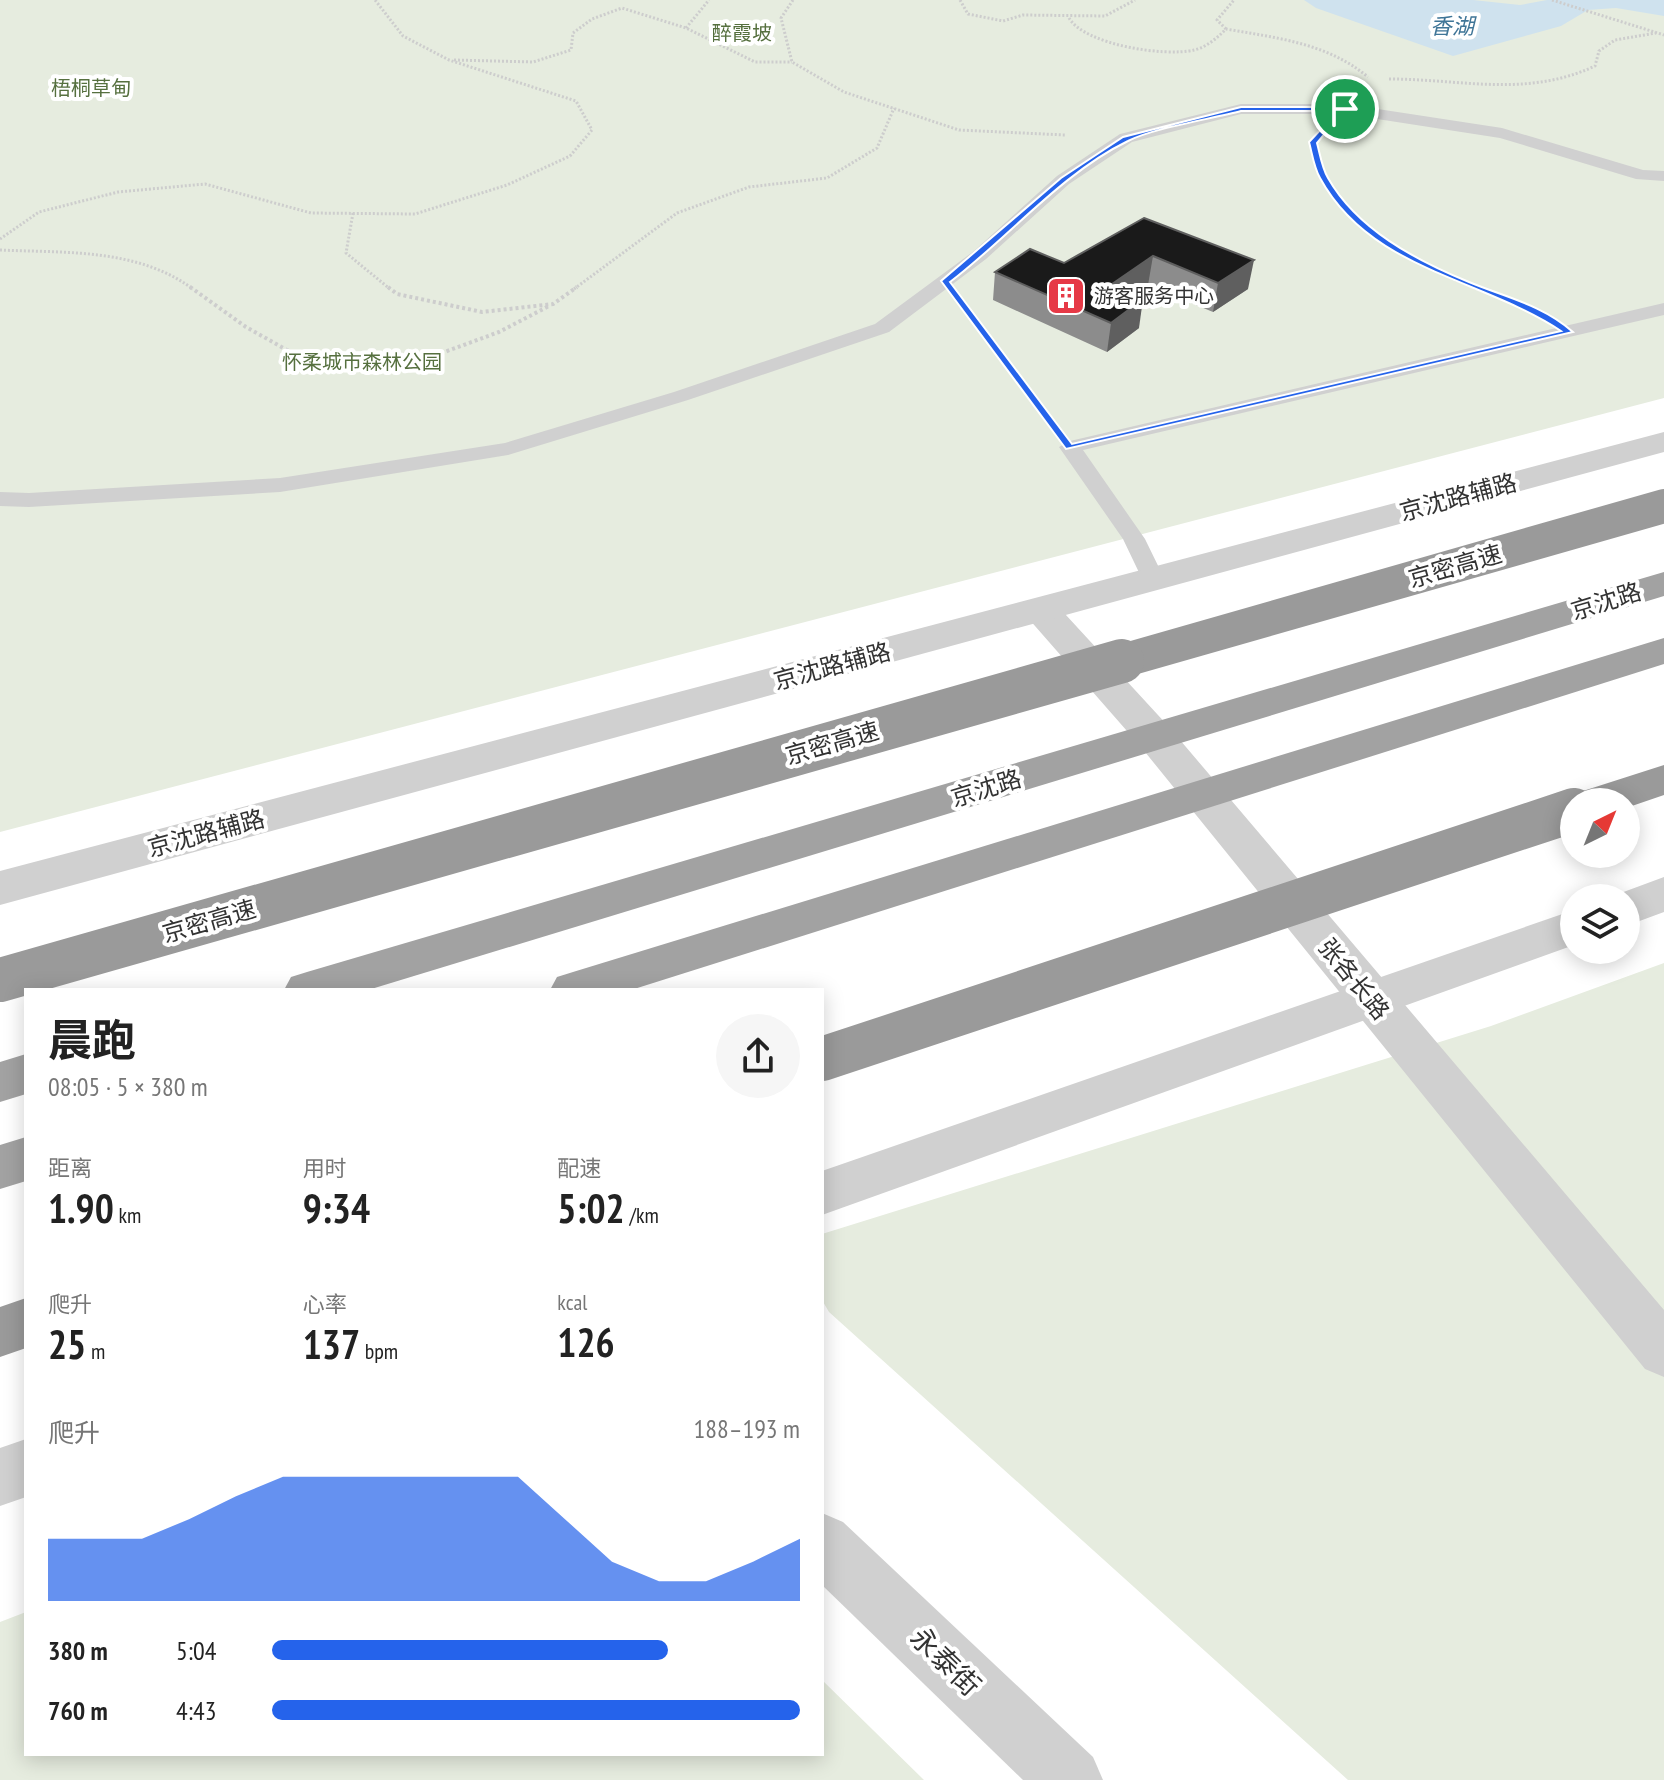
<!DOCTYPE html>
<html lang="zh">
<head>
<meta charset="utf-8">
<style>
	:root { --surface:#fff; --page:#f6f6f6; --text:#222; --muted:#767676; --accent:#2563eb }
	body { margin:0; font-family:"PT Sans Narrow","Noto Sans SC",sans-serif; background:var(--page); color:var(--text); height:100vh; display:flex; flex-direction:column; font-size:30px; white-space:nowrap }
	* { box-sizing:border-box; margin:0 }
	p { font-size:26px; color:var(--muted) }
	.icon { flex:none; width:44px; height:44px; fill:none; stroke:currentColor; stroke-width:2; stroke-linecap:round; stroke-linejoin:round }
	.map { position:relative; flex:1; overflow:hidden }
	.details { position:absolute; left:24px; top:988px; width:800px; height:768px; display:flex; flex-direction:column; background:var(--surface); border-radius:0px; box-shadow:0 4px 20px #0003 }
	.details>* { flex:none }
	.needle { width:52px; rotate:43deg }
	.tools { position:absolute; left:1560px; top:788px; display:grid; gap:16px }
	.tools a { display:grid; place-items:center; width:80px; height:80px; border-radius:50%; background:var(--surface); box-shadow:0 4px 20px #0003; font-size:40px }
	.pin { position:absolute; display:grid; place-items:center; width:68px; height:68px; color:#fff; margin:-34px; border:4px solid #fff; border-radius:50%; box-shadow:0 2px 8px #0007 }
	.round { display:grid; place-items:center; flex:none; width:84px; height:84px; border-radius:42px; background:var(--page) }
	.head { display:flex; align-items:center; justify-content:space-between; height:136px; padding:0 24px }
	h1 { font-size:44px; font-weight:700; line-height:60px }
	.figures { display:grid; grid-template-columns:repeat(3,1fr); gap:12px; height:136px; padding:8px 24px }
	.figures div { display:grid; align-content:center }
	.figures b { font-size:40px; font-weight:700 }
	.figures small { font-size:22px; font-weight:400 }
	.figures p { font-size:22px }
	.chart { height:224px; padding:16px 24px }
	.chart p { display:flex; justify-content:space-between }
	.chart svg { width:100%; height:144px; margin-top:8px; fill:var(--accent); opacity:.7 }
	ul { padding:0 24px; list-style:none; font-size:26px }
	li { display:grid; grid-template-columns:128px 96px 1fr; align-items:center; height:60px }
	li i { height:20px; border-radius:10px; background:var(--accent) }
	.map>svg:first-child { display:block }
	.green { fill:#e6ecdf }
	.water { fill:#cfe2ee }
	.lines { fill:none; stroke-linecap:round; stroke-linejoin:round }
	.path-far1 { stroke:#cdcdcd; stroke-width:3; stroke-dasharray:2 2; stroke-linecap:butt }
	.path { stroke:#cdcdcd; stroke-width:4; stroke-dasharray:3 3; stroke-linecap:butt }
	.service { fill:#d0d0d0; fill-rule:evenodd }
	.minor { fill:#d0d0d0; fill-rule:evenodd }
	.tertiary { fill:#d0d0d0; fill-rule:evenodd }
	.trunk { fill:#a2a2a2; fill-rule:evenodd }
	.motorway { fill:#9a9a9a; fill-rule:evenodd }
	.motorway-bridge-far1 { stroke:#9a9a9a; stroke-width:34 }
	.motorway-bridge { stroke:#9a9a9a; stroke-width:44 }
	.wall { fill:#8c8c8c }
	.shaded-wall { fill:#5f5f5f }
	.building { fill:#1a1a1a; stroke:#5f5f5f; stroke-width:2 }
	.route { fill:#2563eb; stroke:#fff; stroke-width:2; fill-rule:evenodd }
	.labels { text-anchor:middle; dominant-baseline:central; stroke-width:8; stroke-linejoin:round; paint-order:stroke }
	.far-park-label { font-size:20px; fill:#56703f; stroke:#fff }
	.far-poi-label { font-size:20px; fill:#333; stroke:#fff; text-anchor:start }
	.far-water-label { font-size:22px; font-style:italic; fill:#3f7597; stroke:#fff }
	.street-label { font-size:24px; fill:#333; stroke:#fff }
	.near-street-label { font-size:28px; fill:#333; stroke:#fff }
</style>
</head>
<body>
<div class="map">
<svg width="1664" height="1780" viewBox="0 0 1664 1780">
	<rect width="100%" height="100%" fill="#fff"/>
	<g class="green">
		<path d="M0,0h1664v398l-1664,434z"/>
		<path d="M1664,963v817h-316l-519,-468 -7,-12v-66l669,-208z"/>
		<path d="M26,1612v142h796v-74l102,100h-924v-158z"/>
	</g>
	<path class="water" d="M1304,0h169l47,5 27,-5h117v16l-48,-8 -28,2 -27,16 -108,30 -137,-48z"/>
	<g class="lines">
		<g class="path-far1">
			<path d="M793,0l-12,18 11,44 52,30 115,38 106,5"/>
			<path d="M960,0l8,14 35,7 20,-6 82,1 30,-16"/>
			<path d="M1552,0l112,35"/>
			<path d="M1069,18c16,27 96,39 125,32 13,-3 23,-12 32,-21 51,9 101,14 142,48"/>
			<path d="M686,28l23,-28"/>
			<path d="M1226,29l-9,-9 17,-20"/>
			<path d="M454,60l79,2 38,-12 2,-17 19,-14 30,-11 64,20 69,34h37"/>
			<path d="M1389,79c73,0 137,19 206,-13l4,-15 16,-11 41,-7"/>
			<path d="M1314,141c3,11 4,26 9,37 31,56 98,89 156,111"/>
			<path d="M353,213l-7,40 44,36"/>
			<path d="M0,239l39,-27 79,-20 87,-8 106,29 104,1 92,-29 63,-29 22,-26 -16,-29 -127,-41 -46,-24 -28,-36"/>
			<path d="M0,250c66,3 137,-2 193,39"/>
			<path d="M574,289l103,-76 72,-26 78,-9 50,-30 17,-40"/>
		</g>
		<g class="path">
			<path d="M190,287l56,40 73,41 101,-7 79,-29 50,-26"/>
			<path d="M388,287l9,7 85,18 71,-8 24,-17"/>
			<path d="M1474,287l50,18"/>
			<path d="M964,308l86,113"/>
		</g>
		<g class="service">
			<path d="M1241,104h104l157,24 141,42 21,1v10l-28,-2 -136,-41 -155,-24h-104l-109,28 -63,42 -83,75 -97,73 -201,68 -180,55 -228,37 -251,15 -29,-1v-14l29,1 251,-15 225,-35 169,-51 201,-68 99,-73 83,-75 63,-42z"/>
			<path d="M1664,303v12l-581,135 62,89 20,41 -4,5h-16l-22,-46 -64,-92 11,-6z"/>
		</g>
		<path class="minor" d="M1041,598l13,4 115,125 495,583v67l-19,-8 -504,-622 -113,-129 -6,-8 6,-8z"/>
		<g class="tertiary">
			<path d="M1664,432v20l-1664,453v-34z"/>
			<path d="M1664,877v35l-38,14v-28l-16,-1z"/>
			<path d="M1574,910v35l-752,270v-44z"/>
			<path d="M26,1439v58l-26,9v-58z"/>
			<path d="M822,1513l21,9 250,235 10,23h-80l-201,-195z"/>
		</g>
		<g class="trunk">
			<path d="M1664,572v24l-1296,394h-84l7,-13 16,-5z"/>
			<path d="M1664,638v26l-1033,326h-81l7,-13 16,-5z"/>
			<path d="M26,1054v40l-26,8v-40z"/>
			<path d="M26,1137v44l-26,8v-44z"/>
		</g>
		<g class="motorway">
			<path d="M1664,765v30l-38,13v-6h-49l6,-11z"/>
			<path d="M26,1298v50l-26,9v-50z"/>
		</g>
		<path class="motorway-bridge-far1" d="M1115,663l549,-157"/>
		<g class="motorway-bridge">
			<path d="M0,980l1122,-319"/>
			<path d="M822,1059l752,-249"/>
		</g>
	</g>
	<path class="wall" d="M1144,218l104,71 -35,23 -65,-27 -14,10 5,33 -32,24 -114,-52 2,-28 69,-9z"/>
	<g class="shaded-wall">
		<path d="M1153,256l-5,29 -40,28 4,-29z"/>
		<path d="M1254,260l-6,29 -35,23 5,-29z"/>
		<path d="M1143,299l-4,29 -32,24 4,-29z"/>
	</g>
	<path class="building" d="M1144,218l110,42 -36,23 -65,-27 -41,28 31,15 -32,24 -116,-51 35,-23 34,14z"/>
	<path class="route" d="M1241,107h106l-30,36c3,11 5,25 11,35 29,51 87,82 141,104 36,15 74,23 104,50l-507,117 -125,-168 120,-103 62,-41zM1241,111h97l-29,31c3,11 5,26 11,36 50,92 161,100 241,153l-489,113 -122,-162c58,-44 112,-109 178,-141 25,-13 83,-22 113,-30z"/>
	<defs>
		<g id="building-square" transform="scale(2)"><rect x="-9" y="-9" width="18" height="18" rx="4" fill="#e63946" stroke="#fff"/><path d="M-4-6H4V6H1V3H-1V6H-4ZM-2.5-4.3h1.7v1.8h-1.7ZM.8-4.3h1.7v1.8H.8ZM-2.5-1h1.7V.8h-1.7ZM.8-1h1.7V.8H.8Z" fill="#fff"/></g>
	</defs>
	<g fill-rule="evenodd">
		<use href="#building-square" x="1066" y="296"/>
	</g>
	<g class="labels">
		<g class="far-park-label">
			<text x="742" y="33">醉霞坡</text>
			<text x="91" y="88">梧桐草甸</text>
			<text x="362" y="362">怀柔城市森林公园</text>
		</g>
		<g class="far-poi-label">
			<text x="1094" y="296">游客服务中心</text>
		</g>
		<g class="far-water-label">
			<text x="1452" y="26">香湖</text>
		</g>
		<g class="street-label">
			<text transform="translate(1458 497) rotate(-15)">京沈路辅路</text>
			<text transform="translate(1455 566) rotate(-16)">京密高速</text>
			<text transform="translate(1606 601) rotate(-17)">京沈路</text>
			<text transform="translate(832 666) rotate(-15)">京沈路辅路</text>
			<text transform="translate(832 743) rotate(-16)">京密高速</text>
			<text transform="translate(986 788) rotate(-17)">京沈路</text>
			<text transform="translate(206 833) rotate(-15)">京沈路辅路</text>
			<text transform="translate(209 921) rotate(-16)">京密高速</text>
			<text transform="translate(1354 979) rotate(51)">张各长路</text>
		</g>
		<g class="near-street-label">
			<text transform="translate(946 1661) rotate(44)">永泰街</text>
		</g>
	</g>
</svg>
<div class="tools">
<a><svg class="needle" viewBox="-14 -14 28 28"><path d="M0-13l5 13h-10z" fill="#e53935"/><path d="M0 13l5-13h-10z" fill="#767676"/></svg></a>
<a><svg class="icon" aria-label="layers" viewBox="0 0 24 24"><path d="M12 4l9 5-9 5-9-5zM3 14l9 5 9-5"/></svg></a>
</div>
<div class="pin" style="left:1345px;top:109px;background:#1e9e55"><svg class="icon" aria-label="arrive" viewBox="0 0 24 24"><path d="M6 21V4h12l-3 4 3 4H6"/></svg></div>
<section class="details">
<div class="head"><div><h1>晨跑</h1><p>08:05 · 5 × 380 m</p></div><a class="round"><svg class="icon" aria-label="share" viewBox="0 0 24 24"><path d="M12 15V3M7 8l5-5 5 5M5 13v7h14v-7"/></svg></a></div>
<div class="figures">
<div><p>距离</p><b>1.90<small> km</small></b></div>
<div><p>用时</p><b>9:34</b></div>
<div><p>配速</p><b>5:02<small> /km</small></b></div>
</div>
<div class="figures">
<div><p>爬升</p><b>25<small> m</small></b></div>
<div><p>心率</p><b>137<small> bpm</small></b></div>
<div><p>kcal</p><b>126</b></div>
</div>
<div class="chart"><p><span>爬升</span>188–193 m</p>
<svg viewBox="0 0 160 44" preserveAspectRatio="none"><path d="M0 44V25L10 25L20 25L30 19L40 12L50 6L60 6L70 6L80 6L90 6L100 6L110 19L120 32L130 38L140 38L150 32L160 25V44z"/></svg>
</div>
<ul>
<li><b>380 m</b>5:04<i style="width:75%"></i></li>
<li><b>760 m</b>4:43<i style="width:100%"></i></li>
</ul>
</section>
</div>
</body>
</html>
